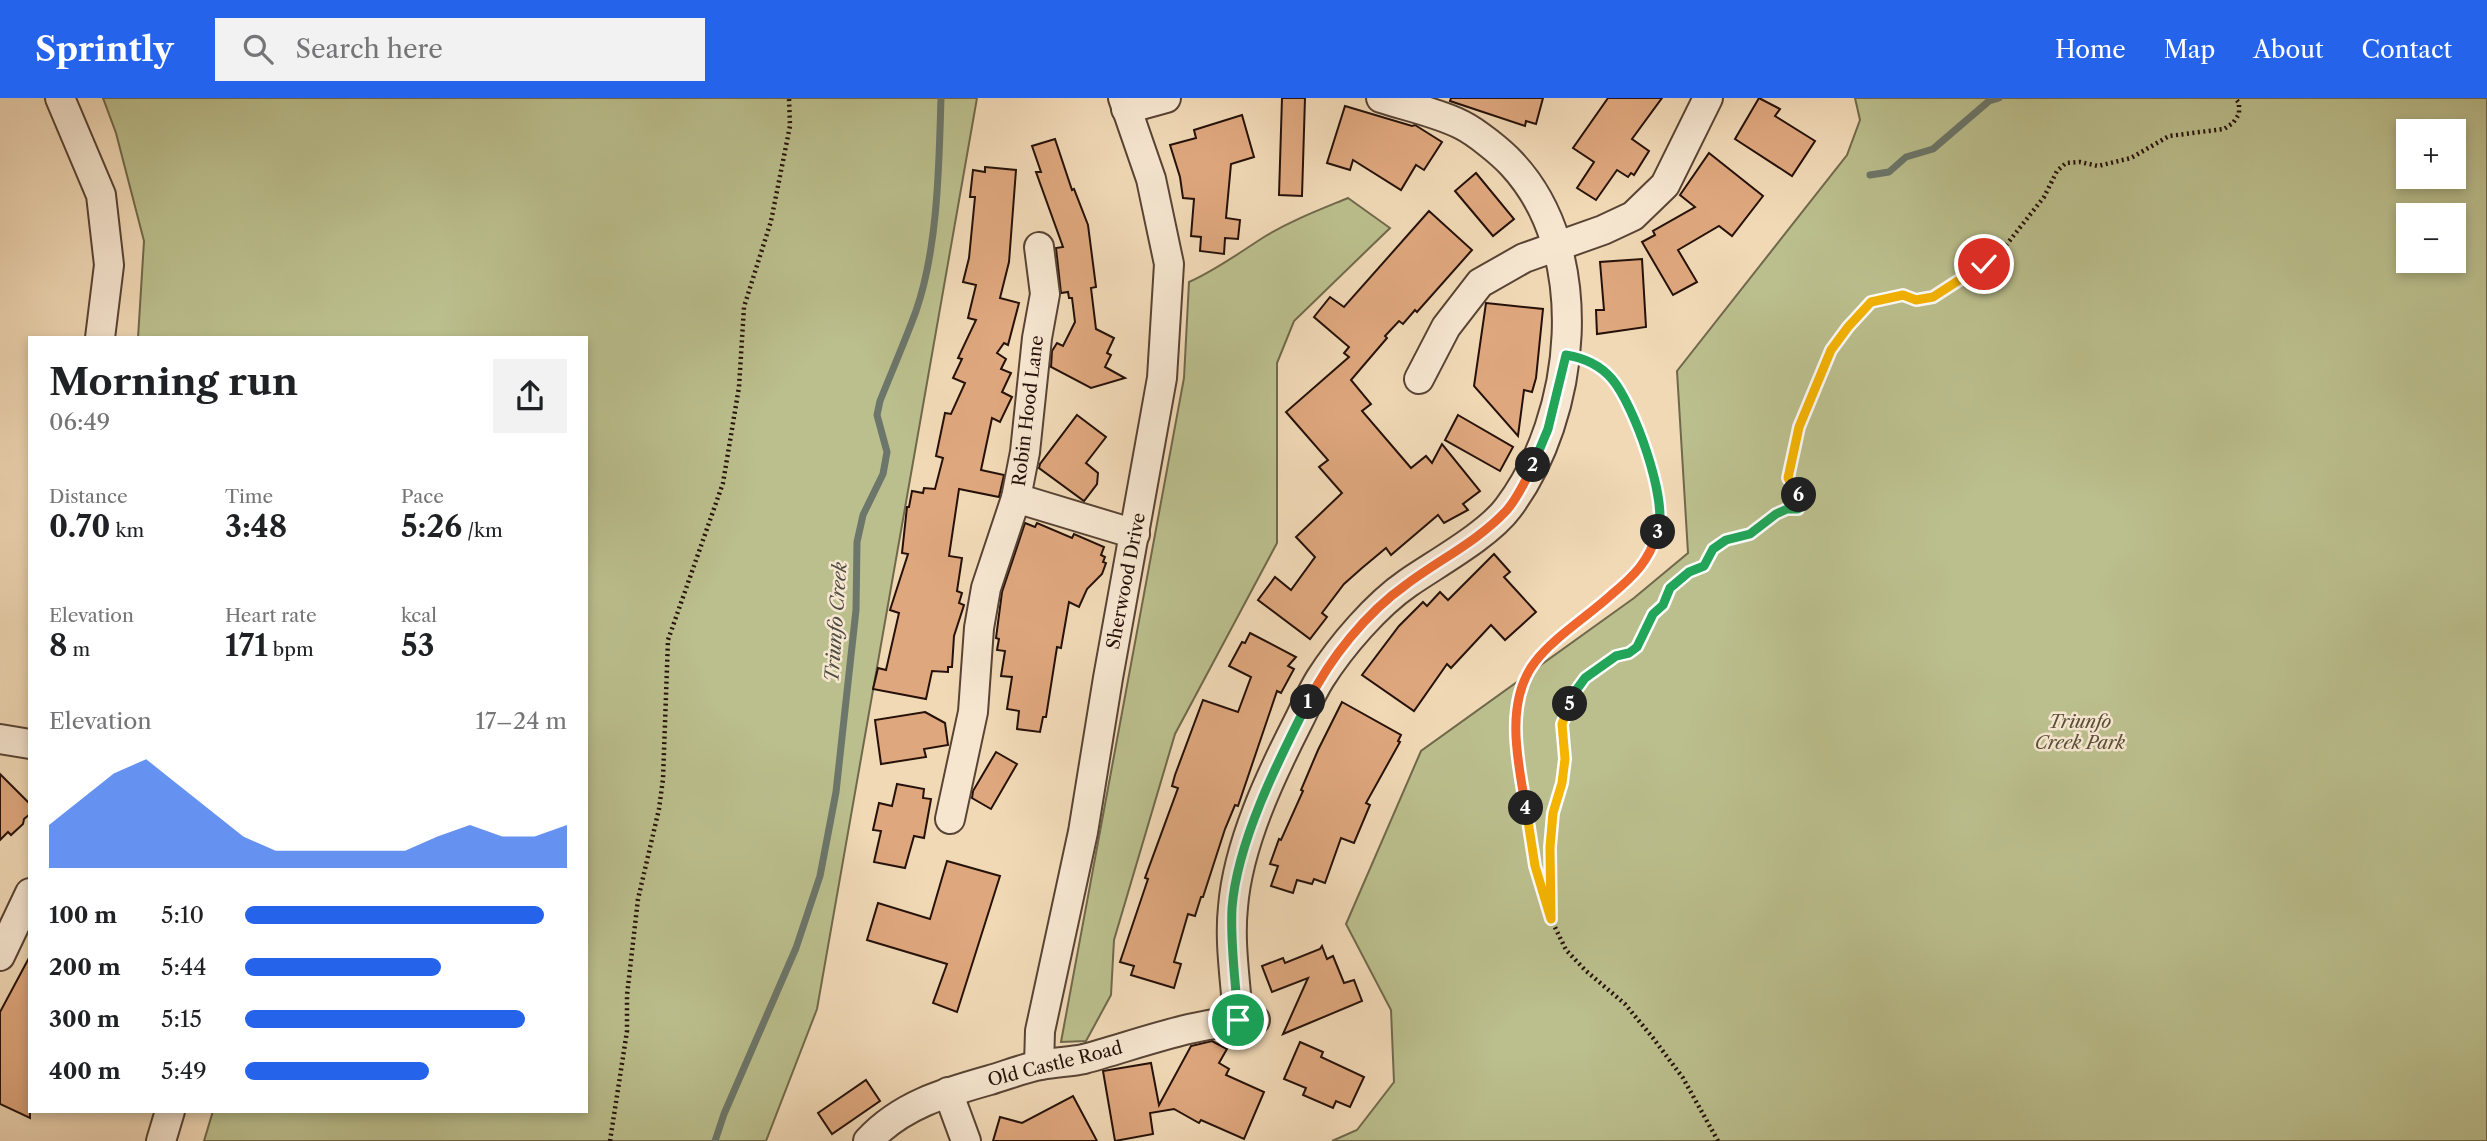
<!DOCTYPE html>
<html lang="en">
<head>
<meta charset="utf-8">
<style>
	:root { --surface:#fff; --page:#f2f2f2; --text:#202124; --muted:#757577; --accent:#2563eb }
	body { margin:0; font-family:"Libre Caslon Text",serif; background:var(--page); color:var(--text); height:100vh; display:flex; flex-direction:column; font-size:26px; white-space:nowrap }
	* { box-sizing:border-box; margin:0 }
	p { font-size:23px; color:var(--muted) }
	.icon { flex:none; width:38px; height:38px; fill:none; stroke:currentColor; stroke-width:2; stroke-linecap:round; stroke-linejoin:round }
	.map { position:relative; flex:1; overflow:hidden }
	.side { position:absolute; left:28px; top:238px; width:560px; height:777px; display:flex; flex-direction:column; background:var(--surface); border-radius:0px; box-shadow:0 4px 10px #0003 }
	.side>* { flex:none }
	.fabs { position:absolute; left:2396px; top:21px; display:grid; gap:14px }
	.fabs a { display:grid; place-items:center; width:70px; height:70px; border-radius:0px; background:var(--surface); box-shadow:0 4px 10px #0003; font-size:35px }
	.pin { position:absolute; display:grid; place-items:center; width:60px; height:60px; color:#fff; margin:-30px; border:4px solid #fff; border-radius:50%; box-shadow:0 2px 7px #0007 }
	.km { position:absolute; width:35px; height:35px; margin:-18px; border-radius:50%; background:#222; color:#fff; font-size:19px; line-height:35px; text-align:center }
	.round { display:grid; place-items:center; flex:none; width:74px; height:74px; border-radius:0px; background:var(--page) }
	.headline { display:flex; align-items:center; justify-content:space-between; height:119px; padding:0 21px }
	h1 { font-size:38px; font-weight:700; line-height:52px }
	.stats { display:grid; grid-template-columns:repeat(3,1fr); gap:10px; height:119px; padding:7px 21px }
	.stats div { display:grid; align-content:center }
	.stats b { font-size:30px; font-weight:700 }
	.stats small { font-size:19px; font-weight:400 }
	.stats p { font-size:19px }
	.chart { height:196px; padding:14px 21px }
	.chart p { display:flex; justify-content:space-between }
	.chart svg { width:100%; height:126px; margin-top:7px; fill:var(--accent); opacity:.7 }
	ul { padding:0 21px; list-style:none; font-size:23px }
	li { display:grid; grid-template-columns:112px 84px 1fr; align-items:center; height:52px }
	li i { height:18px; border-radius:9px; background:var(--accent) }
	header { display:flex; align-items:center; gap:42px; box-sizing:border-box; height:98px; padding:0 35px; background:var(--accent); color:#fff }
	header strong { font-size:33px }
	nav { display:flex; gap:38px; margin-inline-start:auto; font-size:24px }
	.search { width:490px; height:63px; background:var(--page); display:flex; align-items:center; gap:18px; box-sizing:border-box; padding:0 24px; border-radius:0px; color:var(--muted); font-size:26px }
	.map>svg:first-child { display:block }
	.green { fill:#bbbf8d; stroke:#70684b; stroke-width:2; fill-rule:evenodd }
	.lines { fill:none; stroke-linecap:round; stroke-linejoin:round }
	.stream { stroke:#6c766a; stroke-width:7 }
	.building { fill:#dfa77e; stroke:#251109; stroke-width:2 }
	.minor-casing { stroke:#584334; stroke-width:32 }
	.path { stroke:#251109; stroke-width:4.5; stroke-dasharray:2 3.5; stroke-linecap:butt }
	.minor { stroke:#f6e6d0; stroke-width:28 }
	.split-1-casing { stroke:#fff; stroke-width:14 }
	.split-2-casing { stroke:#fff; stroke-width:14 }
	.split-3-casing { stroke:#fff; stroke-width:14 }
	.split-4-casing { stroke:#fff; stroke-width:14 }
	.split-5-casing { stroke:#fff; stroke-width:14 }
	.split-6-casing { stroke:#fff; stroke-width:14 }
	.split-7-casing { stroke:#fff; stroke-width:14 }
	.split-1 { stroke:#22a559; stroke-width:9 }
	.split-2 { stroke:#f0652b; stroke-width:9 }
	.split-3 { stroke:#22a559; stroke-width:9 }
	.split-4 { stroke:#f0652b; stroke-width:9 }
	.split-5 { stroke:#f5b400; stroke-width:9 }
	.split-6 { stroke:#22a559; stroke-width:9 }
	.split-7 { stroke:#f5b400; stroke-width:9 }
	.labels { text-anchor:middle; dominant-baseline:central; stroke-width:5; stroke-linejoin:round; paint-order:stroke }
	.street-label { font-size:18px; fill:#251109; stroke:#f6e6d0 }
	.park-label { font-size:18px; font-style:italic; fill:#5a4e37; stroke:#f6e6d0 }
	.water-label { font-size:19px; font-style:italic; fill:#4e4c42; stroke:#f6e6d0 }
</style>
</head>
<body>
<header>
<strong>Sprintly</strong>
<div class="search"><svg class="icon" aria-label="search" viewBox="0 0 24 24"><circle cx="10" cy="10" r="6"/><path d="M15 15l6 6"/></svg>Search here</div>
<nav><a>Home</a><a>Map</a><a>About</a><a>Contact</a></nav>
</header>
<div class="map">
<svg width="2487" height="1043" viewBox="0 0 2487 1043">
	<rect width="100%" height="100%" fill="#f1d9b6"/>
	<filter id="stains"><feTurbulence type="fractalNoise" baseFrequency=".00286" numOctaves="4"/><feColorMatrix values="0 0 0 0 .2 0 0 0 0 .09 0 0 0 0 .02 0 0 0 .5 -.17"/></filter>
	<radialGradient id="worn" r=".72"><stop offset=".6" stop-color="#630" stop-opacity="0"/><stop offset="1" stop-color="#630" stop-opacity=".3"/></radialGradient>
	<g class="green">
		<path d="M103,0h874l-160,911 -51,132h-562l9,-30h373v-773h-448l6,-97 -28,-108z"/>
		<path d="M1855,0h632v1043h-1155l25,-11 37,-48 -3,-72 -45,-86 75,-173 213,-153 54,-45 -11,-182 170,-216 13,-35zM2454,33v46h-46v-46zM2454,117v46h-46v-46z"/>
		<path d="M1348,100l42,30 -96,93 -17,42v180l-102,191 -61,206 -3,55 -25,46 -25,1 123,-664 5,-96c27,-12 50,-29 75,-45 26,-16 55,-27 84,-39z"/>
	</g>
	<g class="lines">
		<g class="stream">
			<path d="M1870,77l19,-3 17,-15 27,-8 56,-48 10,-3"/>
			<path d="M715,1043l9,-27 72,-166 24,-72 16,-84 20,-182 1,-68 6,-27 20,-41 4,-22 -10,-37 3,-14c12,-30 25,-60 36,-90 22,-63 23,-147 25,-213"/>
		</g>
	</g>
	<g class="building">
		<path d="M1282,0h23l-3,98 -23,-1z"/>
		<path d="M1451,0h92l-7,26 -10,-3 -1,5 -75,-25z"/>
		<path d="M1608,0h54l-30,41 17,12 -15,24 -3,-2 -3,4 -11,-7 -21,30 -19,-12 17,-26 -21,-14z"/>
		<path d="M1759,0l21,11 -5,7 40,25 -23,35 -57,-37z"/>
		<path d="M1345,8l67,20 3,-1 27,17 -18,28 -8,-5 -15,25 -48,-30 -3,10 -23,-7z"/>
		<path d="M1242,17l12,42 -23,7 -5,54 14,2 -2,19 -13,-1 -1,16 -24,-3 1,-14 -10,-1 3,-37 -11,-1 -3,-21 -10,-32 26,-7 -2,-8z"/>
		<path d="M1055,41l17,51 2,-1 14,36 8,62 -5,1 5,41 18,9 -7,15 4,2 -6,12 20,11 -34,10 -40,-21 1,-16 5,-8 6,3 12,-24 -3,-24h-3l-1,-6 -7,1 -5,-45 7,-1 -27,-75h5l-9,-26z"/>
		<path d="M1709,55l54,43 -31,40 -13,-10 -41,24 19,32 -24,13 -31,-53 13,-7 -2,-4 42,-24 -15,-12z"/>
		<path d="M985,69l31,3 -7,92 -9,36 19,5 -11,42 -4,-2 -7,10 9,6 -5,10 10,4 -9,19 10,5 -12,25 -8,-4 -11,52 23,5 -5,22 -40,-8 -10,67 13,2 -5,33 5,2 -3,10 5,2 -10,31 -2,31h-4v5l-16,-1 -6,28 -53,-10 5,-21 8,2 13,-57 -9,-3 18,-56 -6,-1 5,-46h2l3,-16 11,2 1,-5 11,1 8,-31 -7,-2 9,-43 6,1 14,-31 -12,-5 9,-19 -4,-1 18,-38 -8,-2 8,-33 -13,-3 6,-24 6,-61h-5l3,-27 12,2z"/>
		<path d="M1476,75l38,46 -21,17 -38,-45z"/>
		<path d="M1429,113l43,39 -55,62 -2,-2 -12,14 -4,-3 -14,15 2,2 -36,42 20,24 -9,7 49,57 15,-12 6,7 10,-19 38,47 -17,13 5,6 -24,13 -6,-8 -47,40 -5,-7 -24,20 -18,16 -22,29 5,4 -17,22 -52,-39 17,-23 16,13 24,-33 -19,-20 46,-44 -23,-26 9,-7 -42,-48 63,-55 -5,-4 5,-6 -35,-30 16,-20 14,10z"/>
		<path d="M1642,161l4,68 -49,7 -1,-24h8l-4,-48z"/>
		<path d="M1486,205l57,6 -7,69 -4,14 -8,-2 -6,46 -44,-50z"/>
		<path d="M1077,317l29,22 -20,26 12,10 -1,11 -13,17 -45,-33 1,-4z"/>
		<path d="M1458,317l55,32 -13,24 -55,-31z"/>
		<path d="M1025,425l10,4 2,-4 35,15 2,-4 30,13 -3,8 4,2 -2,5 3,1 -4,11 -15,15 -8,18 -10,-5 -8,46 -4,-1 -11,70h-3l-3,15 -23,-3 2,-18 -12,-2 5,-32 -11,-1 4,-25 -8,-1 2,-11 -3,-1 6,-46z"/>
		<path d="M1494,456l16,18 -6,5 32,35 -31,28 -14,-15 -40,43 -4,-4 -33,47 -52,-36 37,-49 24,-24 4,4 13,-14 8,8z"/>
		<path d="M1250,535l46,24 -8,9 6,3 -13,24 -4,-2 -39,115 -3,-1 -10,24 -22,68h-2l-6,19 -7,-2 -14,48 7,2 -7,24 -43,-13 3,-9 -14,-4 28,-83 -3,-1 33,-90 -6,-2 3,-11 28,-75 35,12 13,-35 -22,-11 13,-24 3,1z"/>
		<path d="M1342,604l59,33 -3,6 2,1 -34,61 4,2 -16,38 -13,-5 -16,45 -11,-4 -2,5 -15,-4 -4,13 -22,-7 7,-20 -8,-2 9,-25 2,1 22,-49 -2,-1 17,-40z"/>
		<path d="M925,614l20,11 3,22 -24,4 2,8 -45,7 -6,-44z"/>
		<path d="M996,654l21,12 -26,45 -19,-11 1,-7z"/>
		<path d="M0,676l30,30v10l-6,5 -1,5 -12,11 -3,-3 -8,8z"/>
		<path d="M897,686l27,5 -1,9 8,1 -7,39 -10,-2 -9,32 -31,-6 7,-31 -8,-1 6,-27 13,3z"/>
		<path d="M947,763l53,15 -43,136 -24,-9 14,-39 -80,-24 11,-37 52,16z"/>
		<path d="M1322,848l5,13 6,-3 11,27 10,-3 8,21 -79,33 25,-56 -36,14 -10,-26 21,-8 2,5 35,-14z"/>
		<path d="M30,858v162l-30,-14v-92z"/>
		<path d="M1212,943l15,8 -8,14 10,6 -3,6 38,17 -20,47 -43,-19 -2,3 -25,-14 -24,4 3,21 -38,7 -12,-70 48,-8 8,42 32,-59z"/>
		<path d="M1300,944l23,10 -2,5 43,20 -14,30 -14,-6 -3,7 -30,-13 3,-7 -22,-9z"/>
		<path d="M866,982l14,21 -48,33 -14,-21z"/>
		<path d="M1073,998l24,45h-104l7,-24 22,6z"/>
	</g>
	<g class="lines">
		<g class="minor-casing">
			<g id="minor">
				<path d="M60,0l41,97 8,70 -9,73"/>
				<path d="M1126,11l40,-11"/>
				<path d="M1419,281l27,-52 34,-44 44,-25 79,-28 30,-14 32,-31 43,-87"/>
				<path d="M1016,400l119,36"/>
				<path d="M0,641l30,5"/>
				<path d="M950,721l23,-107 6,-84 7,-40 30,-90 9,-46 12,-114 8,-44 -6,-47"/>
				<path d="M0,858l30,-63"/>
				<path d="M1238,922c-2,-37 -9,-76 -5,-113 5,-63 38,-132 66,-187 7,-14 13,-28 21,-41 21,-33 56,-74 88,-96 29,-20 80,-48 100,-75 69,-92 86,-256 4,-344 -11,-12 -36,-32 -50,-39 -23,-12 -56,-19 -81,-27"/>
				<path d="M1039,967l1,-34 43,-199 25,-154 54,-300 7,-114 -18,-85 -28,-81"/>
				<path d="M948,994l18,49"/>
				<path d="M161,1043l9,-30"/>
				<path d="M868,1043c33,-36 76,-48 122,-61 17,-5 34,-12 51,-15 14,-3 29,-3 43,-6 55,-15 113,-38 171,-39"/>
			</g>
		</g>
		<g class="path">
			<path d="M1549,813c-15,-49 -44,-170 -29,-218 3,-9 8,-21 13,-29 7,-11 21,-21 31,-29 31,-25 96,-71 97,-114 0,-24 -9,-50 -16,-72 -13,-40 -23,-67 -59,-91"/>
			<path d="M610,1043l17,-110v-36l11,-96 21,-90 4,-30 5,-139 55,-157 16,-96 5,-80 27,-86 19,-95 -1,-28"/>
			<path d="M1718,1043l-35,-63 -30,-40 -28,-34 -40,-34 -19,-20 -15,-31 -1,-72 3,-34 8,-30 4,-24 -3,-35 15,-35 8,-11 31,-22 13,-3 8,-6 16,-33 10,-9 7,-17 19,-16 15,-6 9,-17 13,-9 24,-6 26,-20 11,-5h11l5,-11 -8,-7 -7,-13 11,-51 32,-77 17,-23 23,-25 33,-7 12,5 16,-3 52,-33 23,-20 37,-47 13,-26 9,-8 14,-1 18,4 33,-8 38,-22 55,-7 9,-6 6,-9v-11l-4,-5"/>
		</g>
		<use href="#minor" class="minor"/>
	</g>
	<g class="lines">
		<g class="split-1-casing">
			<path id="split-1" d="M1238,922c-2,-37 -8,-75 -6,-112 5,-66 46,-147 76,-206"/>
		</g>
		<g class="split-2-casing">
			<path id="split-2" d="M1308,604c22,-44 58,-89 99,-118 32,-24 71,-43 99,-73 11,-12 20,-31 27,-46"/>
		</g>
		<g class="split-3-casing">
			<path id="split-3" d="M1533,367l15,-36 18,-74c19,3 34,10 46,24 22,26 56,120 46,153"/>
		</g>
		<g class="split-4-casing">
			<path id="split-4" d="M1526,710c-8,-45 -22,-106 9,-146 18,-24 53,-46 76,-67 24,-20 37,-33 47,-63"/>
		</g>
		<g class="split-5-casing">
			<path id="split-5" d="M1526,710l9,58 16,53 -1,-72 3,-34 9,-30 3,-24 -3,-35 8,-20"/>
		</g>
		<g class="split-6-casing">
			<path id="split-6" d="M1570,606l7,-15 8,-11 31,-22 13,-3 8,-6 16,-33 10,-9 7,-17 19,-16 15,-6 9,-17 13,-9 24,-6 26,-20 11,-5h11l5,-11 -4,-3"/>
		</g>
		<g class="split-7-casing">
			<path id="split-7" d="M1799,397l-11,-17 11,-51 32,-77 17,-23 23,-25 32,-7 13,5 17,-3 51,-33"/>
		</g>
		<use href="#split-1" class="split-1"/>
		<use href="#split-2" class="split-2"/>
		<use href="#split-3" class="split-3"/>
		<use href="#split-4" class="split-4"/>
		<use href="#split-5" class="split-5"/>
		<use href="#split-6" class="split-6"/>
		<use href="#split-7" class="split-7"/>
	</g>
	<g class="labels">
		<g class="street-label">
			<text transform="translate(1028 313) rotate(-83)">Robin Hood Lane</text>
			<text transform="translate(1126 483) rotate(-79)">Sherwood Drive</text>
			<text transform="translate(1055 966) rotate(-14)">Old Castle Road</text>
		</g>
		<g class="park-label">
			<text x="2080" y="624">Triunfo<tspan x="2080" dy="21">Creek Park</tspan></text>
		</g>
		<g class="water-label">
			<text transform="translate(836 524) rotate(-86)">Triunfo Creek</text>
		</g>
	</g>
	<rect width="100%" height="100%" filter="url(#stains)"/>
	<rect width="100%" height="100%" fill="url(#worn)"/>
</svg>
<div class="fabs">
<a>+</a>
<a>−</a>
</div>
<div class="pin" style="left:1238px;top:922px;background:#1e9e55"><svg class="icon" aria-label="arrive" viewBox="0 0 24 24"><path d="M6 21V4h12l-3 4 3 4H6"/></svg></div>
<div class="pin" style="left:1984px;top:166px;background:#d93025"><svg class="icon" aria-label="check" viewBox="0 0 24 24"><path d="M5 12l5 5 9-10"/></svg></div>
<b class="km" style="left:1308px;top:604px">1</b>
<b class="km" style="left:1533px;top:367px">2</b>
<b class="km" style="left:1658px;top:434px">3</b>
<b class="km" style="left:1526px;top:710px">4</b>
<b class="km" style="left:1570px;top:606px">5</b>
<b class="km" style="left:1799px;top:397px">6</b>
<section class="side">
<div class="headline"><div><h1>Morning run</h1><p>06:49</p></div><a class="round"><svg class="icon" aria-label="share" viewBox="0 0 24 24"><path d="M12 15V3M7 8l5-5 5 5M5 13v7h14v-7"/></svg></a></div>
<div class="stats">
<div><p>Distance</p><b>0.70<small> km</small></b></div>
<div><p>Time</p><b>3:48</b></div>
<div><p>Pace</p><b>5:26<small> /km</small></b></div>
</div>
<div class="stats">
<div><p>Elevation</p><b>8<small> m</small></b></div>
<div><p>Heart rate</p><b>171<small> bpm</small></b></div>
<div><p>kcal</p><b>53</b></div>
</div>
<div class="chart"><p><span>Elevation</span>17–24 m</p>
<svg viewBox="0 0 160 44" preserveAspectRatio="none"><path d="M0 44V29L10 20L20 11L30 6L40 15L50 24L60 33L70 38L80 38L90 38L100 38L110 38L120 33L130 29L140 33L150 33L160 29V44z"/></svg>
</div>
<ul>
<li><b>100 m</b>5:10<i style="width:93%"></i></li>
<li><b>200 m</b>5:44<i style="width:61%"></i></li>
<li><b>300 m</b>5:15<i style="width:87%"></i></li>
<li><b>400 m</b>5:49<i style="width:57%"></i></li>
</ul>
</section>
</div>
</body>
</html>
